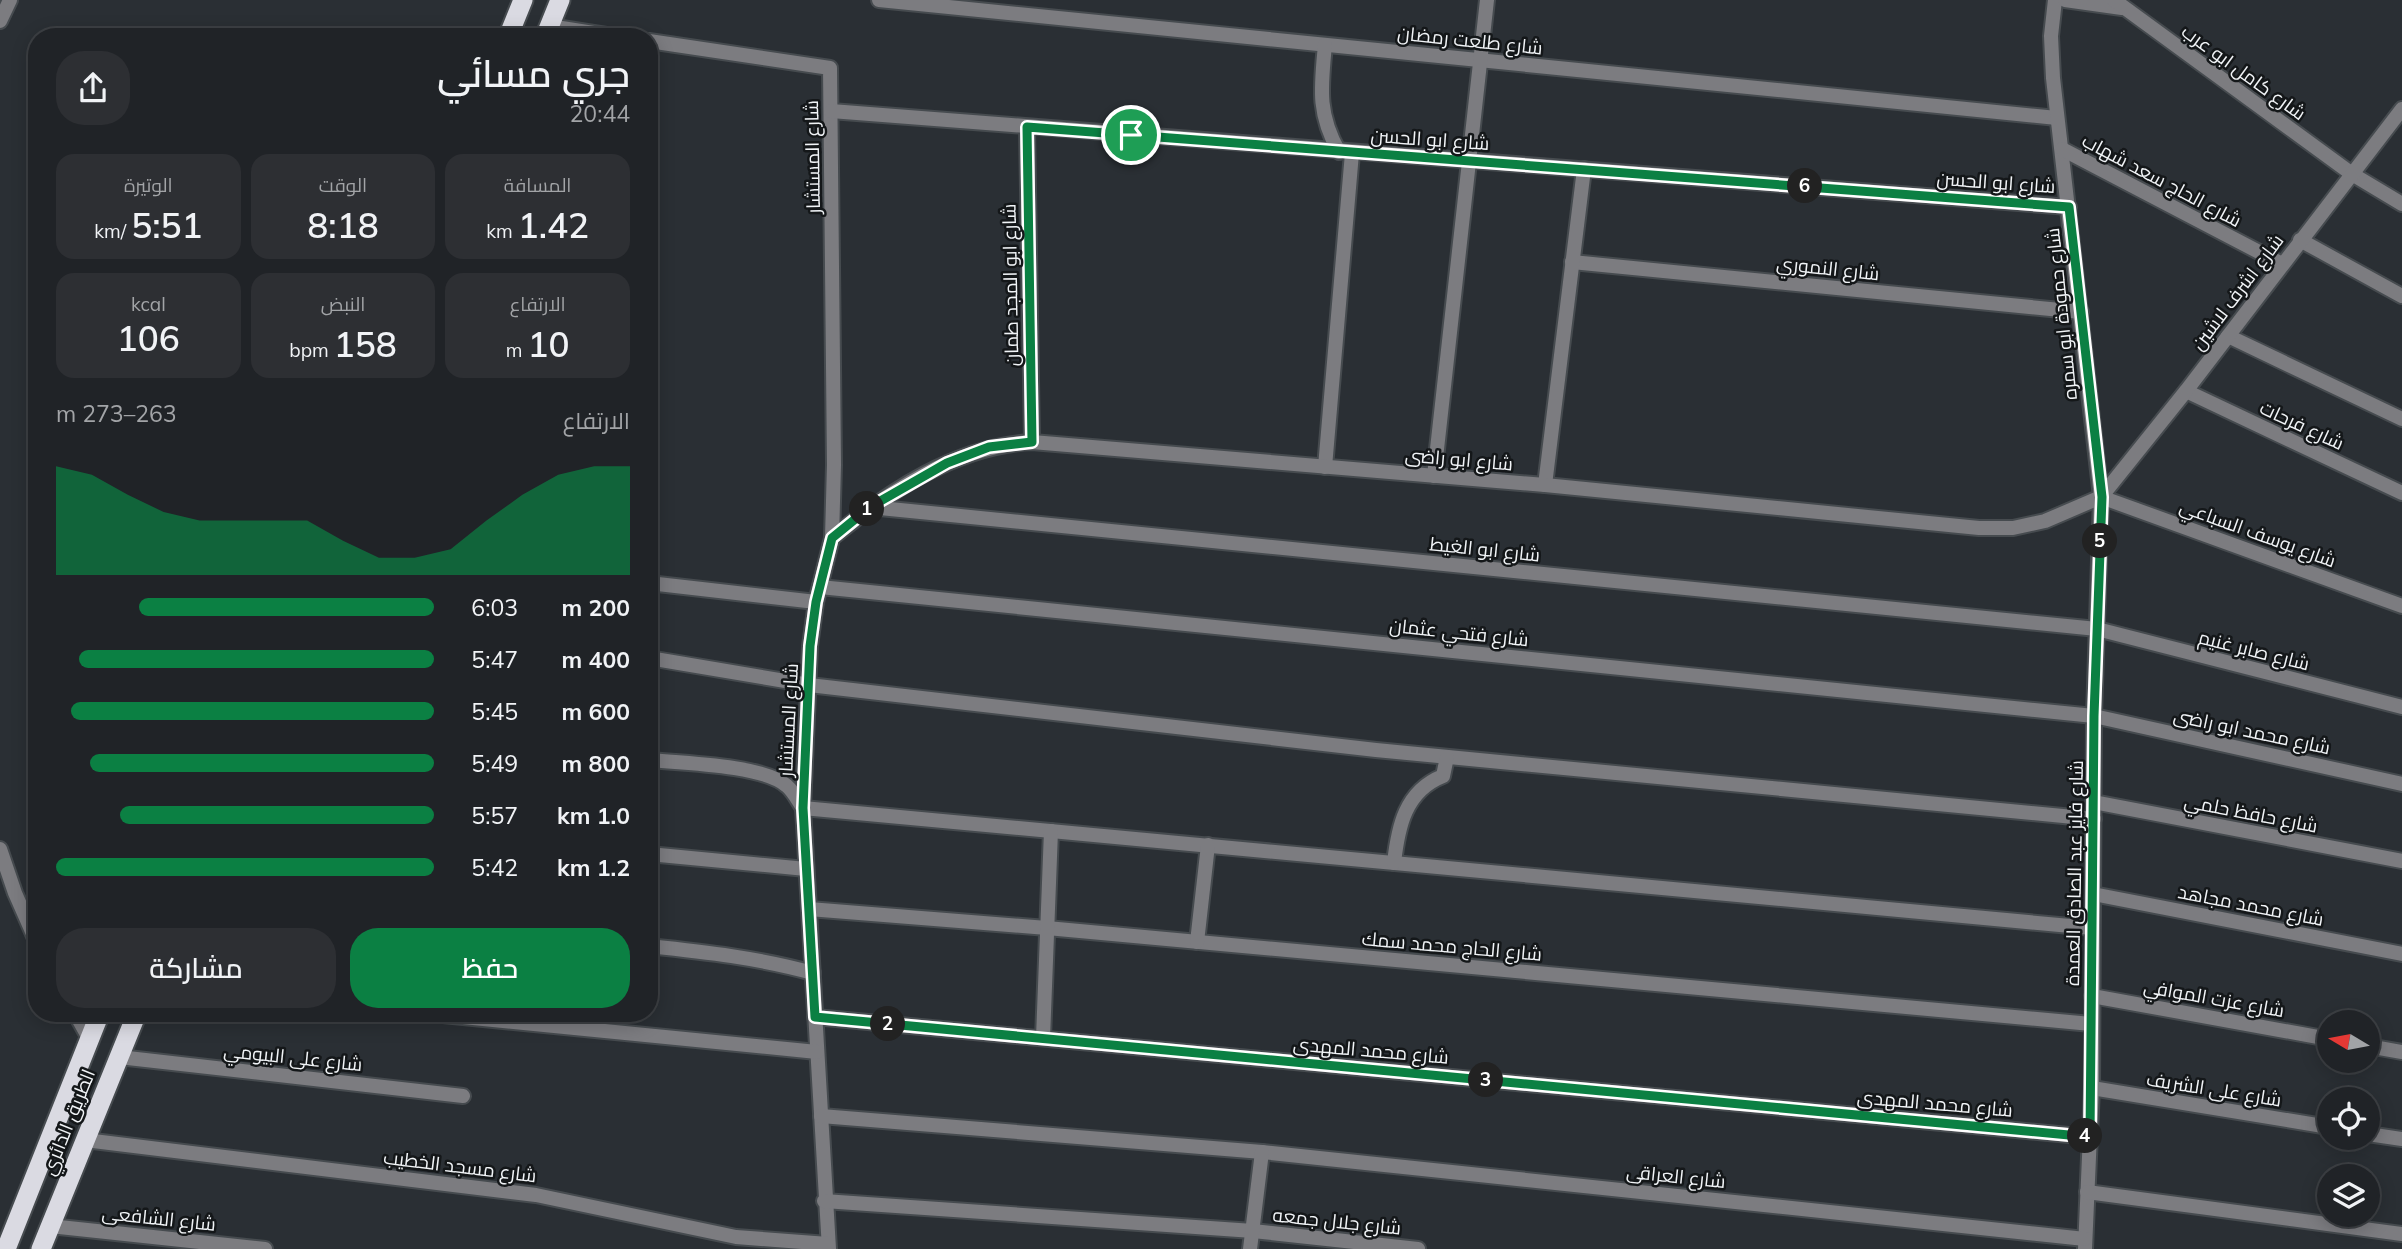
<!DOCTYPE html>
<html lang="ar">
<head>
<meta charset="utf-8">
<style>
	:root { --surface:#202327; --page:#2d2f33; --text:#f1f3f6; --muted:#a2a4a7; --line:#3d4044; --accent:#0b8043 }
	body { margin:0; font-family:Mulish,Cairo,sans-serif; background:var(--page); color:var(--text); direction:rtl; height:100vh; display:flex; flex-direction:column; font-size:26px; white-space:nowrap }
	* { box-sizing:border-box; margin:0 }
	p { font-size:23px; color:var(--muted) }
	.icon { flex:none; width:38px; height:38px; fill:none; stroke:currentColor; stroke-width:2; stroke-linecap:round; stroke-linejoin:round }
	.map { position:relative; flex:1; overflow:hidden; direction:ltr }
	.panel { position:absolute; left:28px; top:28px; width:630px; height:994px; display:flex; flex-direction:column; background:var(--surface); border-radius:28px; box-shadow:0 4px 18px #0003,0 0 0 2px var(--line); direction:rtl }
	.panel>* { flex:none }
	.needle { width:46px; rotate:280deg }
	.buttons { position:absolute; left:2317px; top:1010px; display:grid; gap:14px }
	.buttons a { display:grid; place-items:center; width:63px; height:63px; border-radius:50%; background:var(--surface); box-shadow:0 4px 18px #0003,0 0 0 2px var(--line); font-size:35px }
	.pin { position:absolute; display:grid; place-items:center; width:60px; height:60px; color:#fff; margin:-30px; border:4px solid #fff; border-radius:50%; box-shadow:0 2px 7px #0007 }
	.km { position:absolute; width:35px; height:35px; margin:-18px; border-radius:50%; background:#222; color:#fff; font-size:19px; line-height:35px; text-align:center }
	.round { display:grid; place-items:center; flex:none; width:74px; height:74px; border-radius:28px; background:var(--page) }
	.overview { display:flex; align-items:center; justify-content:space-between; height:119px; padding:0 28px }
	h1 { font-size:38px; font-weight:600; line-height:52px }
	.figures { display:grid; grid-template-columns:repeat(3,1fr); gap:10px; height:119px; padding:7px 28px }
	.figures div { display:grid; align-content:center; border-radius:18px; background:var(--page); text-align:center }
	.figures b { font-size:35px; font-weight:600 }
	.figures small { font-size:19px; font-weight:400 }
	.figures p { font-size:19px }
	.chart { height:196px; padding:14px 28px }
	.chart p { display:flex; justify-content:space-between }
	.chart svg { width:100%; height:126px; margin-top:7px; fill:var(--accent); opacity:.7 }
	.cta { display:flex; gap:14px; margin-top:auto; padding:14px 28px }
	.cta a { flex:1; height:80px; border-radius:28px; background:var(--accent); color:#fff; font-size:28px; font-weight:600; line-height:80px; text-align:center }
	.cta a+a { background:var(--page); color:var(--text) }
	ul { padding:0 28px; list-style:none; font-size:23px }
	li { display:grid; grid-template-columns:112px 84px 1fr; align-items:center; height:52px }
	li i { height:18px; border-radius:9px; background:var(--accent) }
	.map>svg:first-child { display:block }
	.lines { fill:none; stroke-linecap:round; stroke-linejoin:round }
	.minor-casing { stroke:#464b4f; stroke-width:18 }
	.trunk-casing { stroke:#464b4f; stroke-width:23 }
	.minor { stroke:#7c7c80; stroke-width:14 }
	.trunk { stroke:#dadae2; stroke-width:19 }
	.route-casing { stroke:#fff; stroke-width:14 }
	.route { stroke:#0b8043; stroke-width:9 }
	.labels { text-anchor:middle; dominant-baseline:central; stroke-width:5; stroke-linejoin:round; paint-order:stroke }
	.street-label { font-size:19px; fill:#f1f4f7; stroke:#141719 }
</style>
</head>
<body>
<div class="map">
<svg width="2402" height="1249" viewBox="0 0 2402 1249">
	<rect width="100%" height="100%" fill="#2a2f34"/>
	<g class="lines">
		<g class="minor-casing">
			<g id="minor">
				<path d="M879,0l1178,118"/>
				<path d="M2055,0l-4,36 2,42 48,419 -7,219 -2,372 -7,161"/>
				<path d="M2065,0l57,8"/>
				<path d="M2114,0l238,174 50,30"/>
				<path d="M0,21l10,-21"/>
				<path d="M549,26l70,11"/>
				<path d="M649,41l181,27 4,397 -2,73 -16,64 -6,44 -7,162 26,441"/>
				<path d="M1325,45c-4,42 -8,68 14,107"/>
				<path d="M831,111l1238,96"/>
				<path d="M1027,127l5,315"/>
				<path d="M2062,149l220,115"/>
				<path d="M2300,240l102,56"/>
				<path d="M1572,262l509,50"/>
				<path d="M2228,336l174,83"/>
				<path d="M2186,391l216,102"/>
				<path d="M1325,467l27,-314"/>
				<path d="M1434,476l53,-476"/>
				<path d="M1545,485l39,-316"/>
				<path d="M2101,497l301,109"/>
				<path d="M870,507l1227,122 305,78"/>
				<path d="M832,538c57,-47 124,-92 200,-96l513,43 434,43h34l32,-7 56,-24 85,-106 216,-282"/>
				<path d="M649,583l167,19"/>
				<path d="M820,587l1274,129 308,68"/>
				<path d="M649,658l160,27 567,65 718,69"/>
				<path d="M649,760c33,3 115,5 138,26 7,6 11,15 16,22l1289,120"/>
				<path d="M2094,802l308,59"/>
				<path d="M0,849l15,44 22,50"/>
				<path d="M649,854l157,15"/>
				<path d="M1394,863c4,-36 11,-72 49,-87l4,-19"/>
				<path d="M2093,894l309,60"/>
				<path d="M809,909l238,19 1044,96"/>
				<path d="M1197,942l11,-97"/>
				<path d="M649,946c56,6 110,12 164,27"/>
				<path d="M2092,996l237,43"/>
				<path d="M75,1013l14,25"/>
				<path d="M423,1013l394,39"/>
				<path d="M815,1017l1275,120"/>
				<path d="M1043,1038l8,-207"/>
				<path d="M2368,1046l34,6"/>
				<path d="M119,1057l344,39"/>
				<path d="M2092,1088l237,39"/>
				<path d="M821,1116l441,36 823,87"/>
				<path d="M2368,1134l34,5"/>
				<path d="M85,1140l451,55 200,42 92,7"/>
				<path d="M2087,1192l315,42"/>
				<path d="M824,1201l429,30 165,18"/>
				<path d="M50,1226l215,23"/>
				<path d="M1250,1249l12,-97"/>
			</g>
		</g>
		<g class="trunk-casing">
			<g id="trunk">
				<path d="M508,37l15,-37"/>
				<path d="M545,37l15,-37"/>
				<path d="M6,1249l94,-236"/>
				<path d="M41,1249l96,-236"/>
			</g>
		</g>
		<use href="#minor" class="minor"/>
		<use href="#trunk" class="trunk"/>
	</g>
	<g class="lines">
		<g class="route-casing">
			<path id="route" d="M1027,127l1042,80 33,290 -8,219 -4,421 -1275,-120 -12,-209 7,-162 6,-44 16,-64 38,-31 77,-44 42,-16 43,-5z"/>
		</g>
		<use href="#route" class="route"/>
	</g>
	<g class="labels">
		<g class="street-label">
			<text transform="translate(1470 40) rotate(6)">شارع طلعت رمضان</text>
			<text transform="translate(2244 72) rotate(36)">شارع كامل ابو عرب</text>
			<text transform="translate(1430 139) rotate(4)">شارع ابو الحسن</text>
			<text transform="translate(812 157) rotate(-91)">شارع المستشار</text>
			<text transform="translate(2162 180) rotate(28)">شارع الحاج سعد شهاب</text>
			<text transform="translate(1996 182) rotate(4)">شارع ابو الحسن</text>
			<text transform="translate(1828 268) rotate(6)">شارع النموري</text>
			<text transform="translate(1010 285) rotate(-91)">شارع ابو المجد طمان</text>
			<text transform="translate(2237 292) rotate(-53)">شارع اشرف لاشين</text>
			<text transform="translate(2061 314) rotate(-96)">شارع حمودة ابو سمره</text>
			<text transform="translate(2302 425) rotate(25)">شارع فرحات</text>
			<text transform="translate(1459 459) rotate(5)">شارع ابو راضى</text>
			<text transform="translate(2258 533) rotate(20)">شارع يوسف السباعي</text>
			<text transform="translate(1485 549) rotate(6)">شارع ابو الغيط</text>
			<text transform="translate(1459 632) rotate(6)">شارع فتحي عثمان</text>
			<text transform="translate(2254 650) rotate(14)">شارع صابر غنيم</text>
			<text transform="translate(788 720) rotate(-87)">شارع المستشار</text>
			<text transform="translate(2252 731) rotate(12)">شارع محمد ابو راضى</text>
			<text transform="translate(2251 813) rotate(11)">شارع حافظ حلمي</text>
			<text transform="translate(2074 873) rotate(-89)">شارع فايز عبد الصادق العمدة</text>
			<text transform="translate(2251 905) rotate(11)">شارع محمد مجاهد</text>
			<text transform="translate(1452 946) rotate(5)">شارع الحاج محمد سمك</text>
			<text transform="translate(2214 998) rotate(10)">شارع عزت الموافي</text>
			<text transform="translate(1371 1050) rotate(5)">شارع محمد المهدى</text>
			<text transform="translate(293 1057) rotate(6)">شارع على البيومي</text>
			<text transform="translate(2214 1089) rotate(9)">شارع على الشريف</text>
			<text transform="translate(1935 1103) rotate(5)">شارع محمد المهدى</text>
			<text transform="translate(68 1122) rotate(-68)">الطريق الدائري</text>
			<text transform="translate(460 1166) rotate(7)">شارع مسجد الخطيب</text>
			<text transform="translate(1676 1176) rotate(6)">شارع العراقى</text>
			<text transform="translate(159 1218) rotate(6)">شارع الشافعى</text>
			<text transform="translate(1337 1221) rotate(6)">شارع جلال جمعه</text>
		</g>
	</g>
</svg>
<div class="buttons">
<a><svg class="needle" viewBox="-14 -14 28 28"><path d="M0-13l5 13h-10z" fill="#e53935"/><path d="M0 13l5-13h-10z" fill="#a2a4a7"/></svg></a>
<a><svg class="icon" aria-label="locate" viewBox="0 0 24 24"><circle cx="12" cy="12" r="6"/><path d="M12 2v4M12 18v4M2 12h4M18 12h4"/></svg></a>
<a><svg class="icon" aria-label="layers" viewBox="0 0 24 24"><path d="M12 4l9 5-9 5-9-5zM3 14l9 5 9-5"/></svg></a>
</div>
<div class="pin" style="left:1131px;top:135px;background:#1e9e55"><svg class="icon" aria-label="arrive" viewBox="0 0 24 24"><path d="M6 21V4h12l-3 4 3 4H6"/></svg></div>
<b class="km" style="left:867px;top:509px">1</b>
<b class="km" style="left:888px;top:1024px">2</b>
<b class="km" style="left:1486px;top:1080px">3</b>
<b class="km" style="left:2085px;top:1136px">4</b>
<b class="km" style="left:2100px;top:541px">5</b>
<b class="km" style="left:1805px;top:186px">6</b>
<section class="panel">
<div class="overview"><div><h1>جري مسائي</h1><p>20:44</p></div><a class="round"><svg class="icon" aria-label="share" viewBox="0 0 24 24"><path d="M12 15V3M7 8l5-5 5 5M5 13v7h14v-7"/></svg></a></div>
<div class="figures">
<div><p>المسافة</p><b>1.42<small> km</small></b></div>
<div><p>الوقت</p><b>8:18</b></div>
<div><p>الوتيرة</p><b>5:51<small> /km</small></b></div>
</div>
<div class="figures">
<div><p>الارتفاع</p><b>10<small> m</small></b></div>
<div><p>النبض</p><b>158<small> bpm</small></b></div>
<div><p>kcal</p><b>106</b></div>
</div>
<div class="chart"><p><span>الارتفاع</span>263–273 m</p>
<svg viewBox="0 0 160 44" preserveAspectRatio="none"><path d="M0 44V6L10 9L20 16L30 22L40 25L50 25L60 25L70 25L80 32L90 38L100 38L110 35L120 25L130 16L140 9L150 6L160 6V44z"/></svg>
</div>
<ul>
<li><b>200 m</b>6:03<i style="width:78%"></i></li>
<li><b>400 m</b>5:47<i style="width:94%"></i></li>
<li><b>600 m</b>5:45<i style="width:96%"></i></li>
<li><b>800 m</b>5:49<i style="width:91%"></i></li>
<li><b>1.0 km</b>5:57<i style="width:83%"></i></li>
<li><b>1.2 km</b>5:42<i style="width:100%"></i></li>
</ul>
<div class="cta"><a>حفظ</a><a>مشاركة</a></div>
</section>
</div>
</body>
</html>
